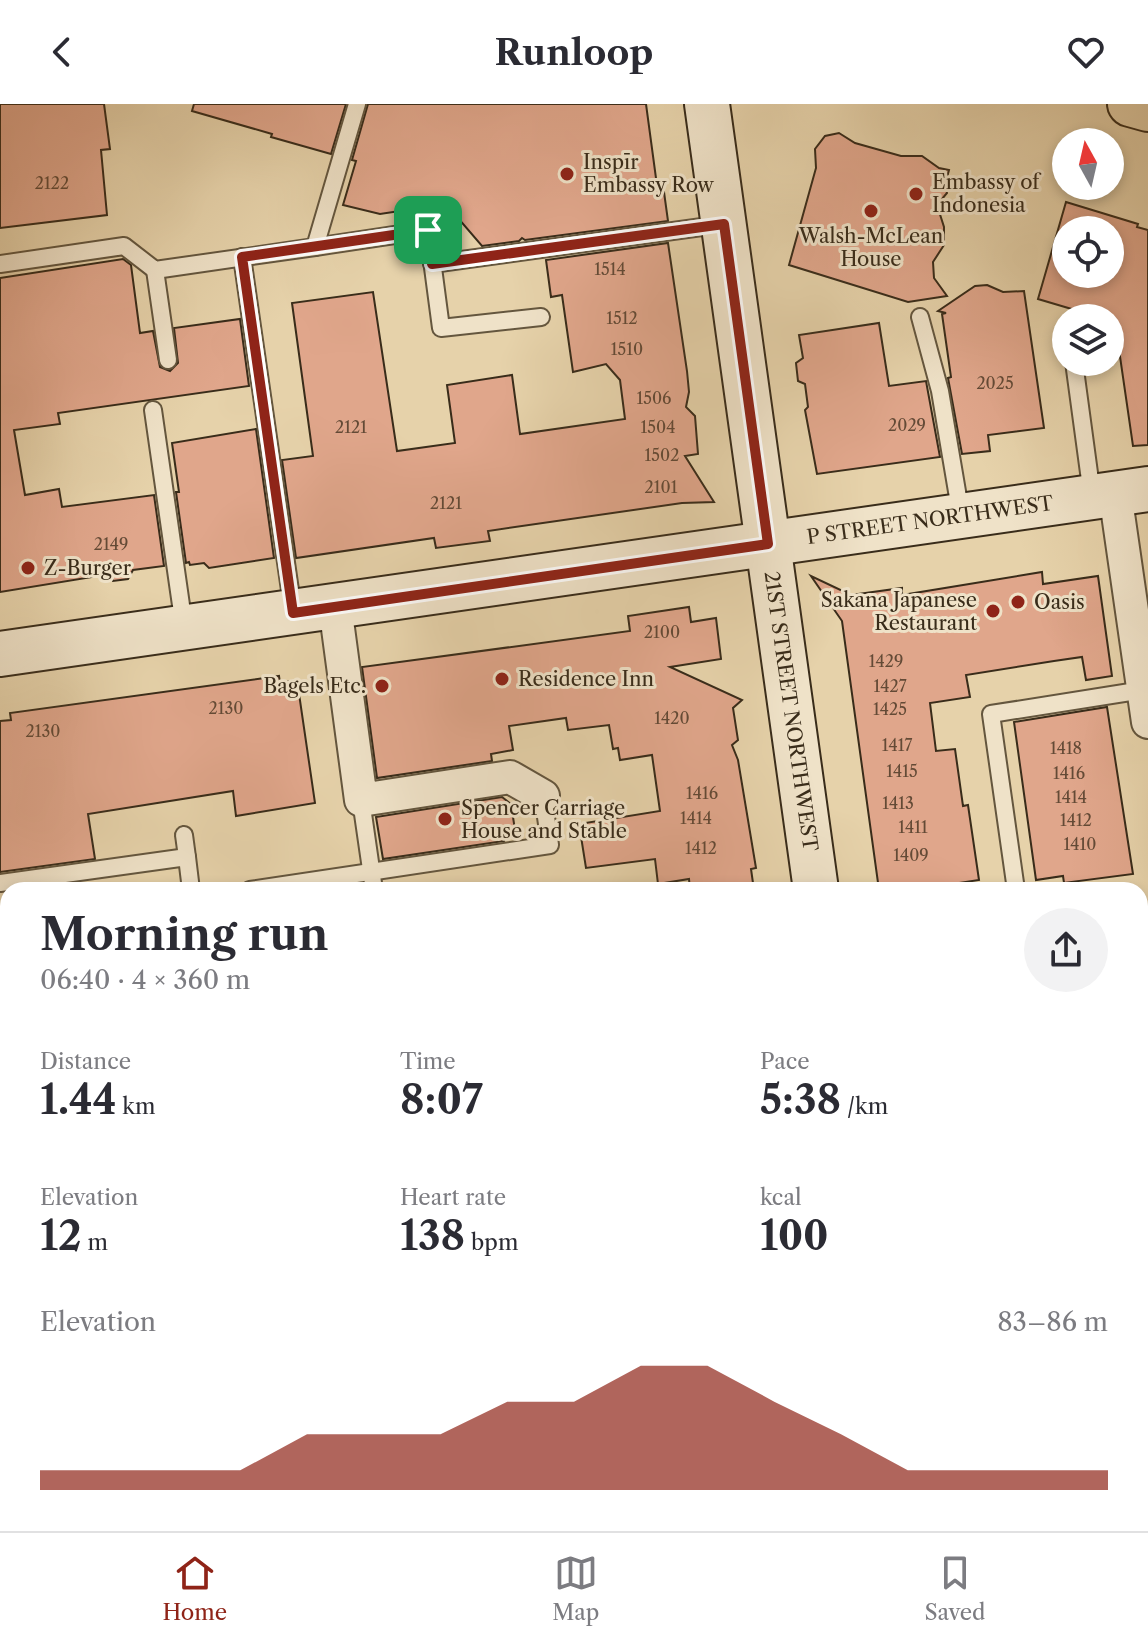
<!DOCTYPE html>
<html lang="en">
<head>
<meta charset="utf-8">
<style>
	:root { --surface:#fff; --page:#f2f2f3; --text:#2b2b33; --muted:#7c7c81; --line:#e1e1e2; --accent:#8f2418 }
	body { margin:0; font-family:"Libre Caslon Text",serif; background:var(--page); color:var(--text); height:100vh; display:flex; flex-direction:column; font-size:30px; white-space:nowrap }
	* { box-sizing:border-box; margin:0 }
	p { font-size:26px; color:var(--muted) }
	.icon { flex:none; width:44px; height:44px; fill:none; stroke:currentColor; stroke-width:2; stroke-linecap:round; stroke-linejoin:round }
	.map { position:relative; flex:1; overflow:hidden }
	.details { position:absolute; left:0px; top:778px; width:1148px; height:650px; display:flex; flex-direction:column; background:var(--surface); border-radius:24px 24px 0 0; box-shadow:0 4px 12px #0003 }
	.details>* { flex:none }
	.needle { width:52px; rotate:352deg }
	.fabs { position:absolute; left:1052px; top:24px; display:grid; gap:16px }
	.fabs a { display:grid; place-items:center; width:72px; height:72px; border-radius:50%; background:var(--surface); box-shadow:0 4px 12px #0003; font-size:40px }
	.pin { position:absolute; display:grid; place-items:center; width:68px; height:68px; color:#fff; margin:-34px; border-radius:16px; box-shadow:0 4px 12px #0006 }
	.round { display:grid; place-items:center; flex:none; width:84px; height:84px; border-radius:42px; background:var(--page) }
	.headline { display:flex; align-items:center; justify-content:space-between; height:136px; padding:0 40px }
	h1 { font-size:44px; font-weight:700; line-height:60px }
	.metrics { display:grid; grid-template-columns:repeat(3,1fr); gap:12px; height:136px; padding:8px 40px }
	.metrics div { display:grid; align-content:center }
	.metrics b { font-size:40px; font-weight:700 }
	.metrics small { font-size:22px; font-weight:400 }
	.metrics p { font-size:22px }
	.chart { height:224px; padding:16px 40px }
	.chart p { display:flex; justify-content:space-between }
	.chart svg { width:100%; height:144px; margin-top:8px; fill:var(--accent); opacity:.7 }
	header { display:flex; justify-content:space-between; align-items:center; height:104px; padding:0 40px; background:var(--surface); font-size:36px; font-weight:700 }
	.tabs { display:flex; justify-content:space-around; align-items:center; height:112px; border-top:2px solid var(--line); background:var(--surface); font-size:22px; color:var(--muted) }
	.tabs a { display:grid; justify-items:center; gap:4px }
	.tabs .active { color:var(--accent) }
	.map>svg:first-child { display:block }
	.building { fill:#e0a68b; stroke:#392c1a; stroke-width:2; fill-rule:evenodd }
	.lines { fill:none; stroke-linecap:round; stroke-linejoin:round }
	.lane-casing { stroke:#64563e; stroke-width:20 }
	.street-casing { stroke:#64563e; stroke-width:36 }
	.secondary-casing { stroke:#392c1a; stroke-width:48 }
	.primary-casing { stroke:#392c1a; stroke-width:48 }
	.lane { stroke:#efe2c8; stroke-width:16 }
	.street { stroke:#efe2c8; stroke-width:32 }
	.secondary { stroke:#efe2c8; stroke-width:44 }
	.primary { stroke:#e6d2aa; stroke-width:44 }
	.route-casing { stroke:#fff; stroke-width:16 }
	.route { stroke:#8f2418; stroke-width:10 }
	.poi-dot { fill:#8f2418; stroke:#efe2c8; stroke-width:3 }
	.labels { text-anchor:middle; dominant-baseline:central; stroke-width:6; stroke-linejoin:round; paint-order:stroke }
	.number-label { font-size:16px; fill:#634a36 }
	.poi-label { font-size:20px; fill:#392c1a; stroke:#efe2c8; text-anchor:start }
	.street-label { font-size:20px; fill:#392c1a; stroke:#efe2c8 }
</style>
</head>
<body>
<header><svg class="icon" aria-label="back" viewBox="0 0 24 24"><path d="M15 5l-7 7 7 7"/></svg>Runloop<svg class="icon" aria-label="heart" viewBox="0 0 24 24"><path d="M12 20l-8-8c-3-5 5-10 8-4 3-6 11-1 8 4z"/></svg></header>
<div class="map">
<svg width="1148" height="1427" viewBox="0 0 1148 1427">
	<rect width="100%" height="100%" fill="#e6d2aa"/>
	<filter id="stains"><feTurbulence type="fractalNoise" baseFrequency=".0025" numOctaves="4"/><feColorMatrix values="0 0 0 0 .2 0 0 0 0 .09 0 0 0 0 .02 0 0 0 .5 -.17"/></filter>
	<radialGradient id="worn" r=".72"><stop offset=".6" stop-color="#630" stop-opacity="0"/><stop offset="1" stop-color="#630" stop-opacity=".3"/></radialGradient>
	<g class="building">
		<path d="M0,0h104l6,45 -9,1 6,65 -107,13z"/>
		<path d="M194,0h152l-15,50 -60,-17 1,-3 -80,-23z"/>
		<path d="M368,0h278l12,89 6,-1 4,29 -143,19 -3,-2 -3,3 -37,5 -36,-42 -66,10 -37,-9 13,-44 -4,-1z"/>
		<path d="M839,29l16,10 46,13h21l17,12 10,2 -4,15 2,8 -10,12 7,22v18l-11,17 1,16 13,18 -39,6 -119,-37 27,-97 -1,-19 10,-13z"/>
		<path d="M1066,98l72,22 -1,3 11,3v215l-15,1 -18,-124 -5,-4h-8l-64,-19zM1066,126h44v44h-44z"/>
		<path d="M668,139l19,128 2,21 -3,15 9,9 3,38 -13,2 29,46 -32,1 -194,28 2,10 -54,7 -2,-10 -138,20 -14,-98 31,-4 -21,-153 81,-11 24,159 58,-8 -8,-58 65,-10 8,59 105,-15 -5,-39 -14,-16 -33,8 -11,-77 -11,2 -5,-37z"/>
		<path d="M123,155l8,6 9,68 13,-2 7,36 10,4 8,-8 -4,-35 66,-9 9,67 -191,27 2,11 -46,6 11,65 34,-6 3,18 92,-12 10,71 -31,4 -5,9 -15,2 -3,-7 -110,18v-314z"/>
		<path d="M987,181l16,7 21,-1 20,137 -56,7 2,16 -28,3 -14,-76 3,-1 -9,-63 4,-1 -8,-2 37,-25z"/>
		<path d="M879,219l10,63 37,-5 14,76 -123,17 -12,-64 3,-3 -3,-23 -7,-3 -2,-18 7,-5 -4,-23z"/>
		<path d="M256,325l18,129 -65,10 -5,-5 -14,2 -1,-3 -3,1 -10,-71h3l-7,-49z"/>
		<path d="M1042,468l1,12 55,-8 14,100 -26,4 -4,-23 -28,4 -88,14 4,22 -40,6 6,48 19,-2 8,57 5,-1 11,75 -26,4 -5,6h-69l-37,-269 -31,-45 40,19 51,-7v7z"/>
		<path d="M689,503l2,15 25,-4 5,41 -51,8 72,33 -9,8 5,32 -6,5 6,15 18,108 -5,1 3,21h-64l-1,-11 -31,5 -3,-25 -69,9 -7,-44 81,-13 -8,-56 -32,5 -2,-12 -5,1 -4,-24 -41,5 -2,-12 -57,8 4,24 -22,4 1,7 -115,17 -15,-111 268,-36 -2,-15z"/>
		<path d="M279,572l1,7 17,-3 18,123 -79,13 -3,-25 -145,23 7,45 -95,13v-151l11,-1 -1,-7z"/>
		<path d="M1107,603l26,167 -69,9 -1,-7 -27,4 -22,-158z"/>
		<path d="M502,693l9,7 4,26 -13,2 2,9 -121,18 -7,-42z"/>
	</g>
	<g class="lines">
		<g class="lane-casing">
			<g id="lane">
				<path d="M315,143l113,-17 13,98 100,-11"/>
				<path d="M242,153l51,354"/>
				<path d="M0,160l124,-18 31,24 160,-23 42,-143"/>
				<path d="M432,160l292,-40"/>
				<path d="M155,166l13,90"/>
				<path d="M920,213l20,74 21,124"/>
				<path d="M1074,258l18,133"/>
				<path d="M153,306l31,216"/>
				<path d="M361,696l13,90"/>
				<path d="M184,731l3,22"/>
				<path d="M0,779l187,-26 4,33"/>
				<path d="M250,786l300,-45 -7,-49"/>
				<path d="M1016,786l-25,-176 152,-24"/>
				<path d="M0,878l8,-1"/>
				<path d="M1140,1207l8,-1"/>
				<path d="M1140,1305l8,-15"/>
				<path d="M0,1399l8,-1"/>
				<path d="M667,1420l1,7"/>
				<path d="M1121,1420l1,7"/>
			</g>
		</g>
		<g class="street-casing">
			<g id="street">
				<path d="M1115,389l33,229"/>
				<path d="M335,502l26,194 149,-23 33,19"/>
				<path d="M1140,946l8,-1"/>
				<path d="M0,1107l8,-1"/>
				<path d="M176,1427l50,-7"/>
			</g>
		</g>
		<g class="secondary-casing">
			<g id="secondary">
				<path d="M707,0l109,786"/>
				<path d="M0,550l1148,-165"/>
				<path d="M904,1420l1,7"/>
			</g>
		</g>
		<g class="primary-casing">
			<g id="primary">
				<path d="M1130,0l18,5"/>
				<path d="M0,1233l8,58"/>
				<path d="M25,1420l1,7"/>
			</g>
		</g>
		<use href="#lane" class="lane"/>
		<use href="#street" class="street"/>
		<use href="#secondary" class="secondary"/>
		<use href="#primary" class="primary"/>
	</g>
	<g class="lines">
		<g class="route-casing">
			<path id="route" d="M724,120l44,320 -475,69 -51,-356 186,-27 4,34z"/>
		</g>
		<use href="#route" class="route"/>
	</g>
	<g class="poi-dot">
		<circle cx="567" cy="70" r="8"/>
		<circle cx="916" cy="90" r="8"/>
		<circle cx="871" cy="107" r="8"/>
		<circle cx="28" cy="464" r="8"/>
		<circle cx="1018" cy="498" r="8"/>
		<circle cx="993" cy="507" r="8"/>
		<circle cx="502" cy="575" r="8"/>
		<circle cx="382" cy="582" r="8"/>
		<circle cx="445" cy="715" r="8"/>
	</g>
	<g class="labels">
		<g class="number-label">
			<text x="52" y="79">2122</text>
			<text x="610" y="165">1514</text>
			<text x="622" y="214">1512</text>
			<text x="627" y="245">1510</text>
			<text x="995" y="279">2025</text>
			<text x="654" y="294">1506</text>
			<text x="907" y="321">2029</text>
			<text x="351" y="323">2121</text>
			<text x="658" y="323">1504</text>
			<text x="662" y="351">1502</text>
			<text x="661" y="383">2101</text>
			<text x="446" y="399">2121</text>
			<text x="111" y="440">2149</text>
			<text x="662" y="528">2100</text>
			<text x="886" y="557">1429</text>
			<text x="890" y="582">1427</text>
			<text x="226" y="604">2130</text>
			<text x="890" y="605">1425</text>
			<text x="672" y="614">1420</text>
			<text x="43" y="627">2130</text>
			<text x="897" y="641">1417</text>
			<text x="1066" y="644">1418</text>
			<text x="902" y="667">1415</text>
			<text x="1069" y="669">1416</text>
			<text x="702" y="689">1416</text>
			<text x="1071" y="693">1414</text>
			<text x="898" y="699">1413</text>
			<text x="696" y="714">1414</text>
			<text x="1076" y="716">1412</text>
			<text x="913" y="723">1411</text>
			<text x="1080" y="740">1410</text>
			<text x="701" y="744">1412</text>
			<text x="911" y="751">1409</text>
		</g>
		<g class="poi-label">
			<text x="583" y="58">Inspīr<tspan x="583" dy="23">Embassy Row</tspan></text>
			<text x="932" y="78">Embassy of<tspan x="932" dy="23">Indonesia</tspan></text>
			<text x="871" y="132" text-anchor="middle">Walsh-McLean<tspan x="871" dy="23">House</tspan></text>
			<text x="44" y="464">Z-Burger</text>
			<text x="977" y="496" text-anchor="end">Sakana Japanese<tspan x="977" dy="23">Restaurant</tspan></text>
			<text x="1034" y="498">Oasis</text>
			<text x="518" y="575">Residence Inn</text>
			<text x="366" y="582" text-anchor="end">Bagels Etc.</text>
			<text x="461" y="704">Spencer Carriage<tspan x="461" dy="23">House and Stable</tspan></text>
		</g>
		<g class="street-label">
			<text transform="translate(930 416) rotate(-8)">P STREET NORTHWEST</text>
			<text transform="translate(791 607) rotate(82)">21ST STREET NORTHWEST</text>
		</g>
	</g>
	<rect width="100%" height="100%" filter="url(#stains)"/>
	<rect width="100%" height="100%" fill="url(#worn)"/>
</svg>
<div class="fabs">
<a><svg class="needle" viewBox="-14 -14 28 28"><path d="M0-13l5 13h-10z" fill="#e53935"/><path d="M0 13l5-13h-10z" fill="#7c7c81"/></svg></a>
<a><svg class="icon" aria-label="locate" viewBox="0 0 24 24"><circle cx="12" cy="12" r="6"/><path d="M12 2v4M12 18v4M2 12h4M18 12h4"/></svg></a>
<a><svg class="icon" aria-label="layers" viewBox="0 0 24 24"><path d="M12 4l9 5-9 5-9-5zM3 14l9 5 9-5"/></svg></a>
</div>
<div class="pin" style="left:428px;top:126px;background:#1e9e55"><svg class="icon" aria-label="arrive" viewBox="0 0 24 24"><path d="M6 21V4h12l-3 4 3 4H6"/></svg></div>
<section class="details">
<div class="headline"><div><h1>Morning run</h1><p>06:40 · 4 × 360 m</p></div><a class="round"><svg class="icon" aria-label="share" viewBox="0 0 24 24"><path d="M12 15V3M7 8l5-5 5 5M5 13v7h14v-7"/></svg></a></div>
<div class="metrics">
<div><p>Distance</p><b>1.44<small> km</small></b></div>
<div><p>Time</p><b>8:07</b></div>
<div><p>Pace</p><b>5:38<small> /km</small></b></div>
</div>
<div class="metrics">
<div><p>Elevation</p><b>12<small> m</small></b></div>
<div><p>Heart rate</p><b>138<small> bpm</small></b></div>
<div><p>kcal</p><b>100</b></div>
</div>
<div class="chart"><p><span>Elevation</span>83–86 m</p>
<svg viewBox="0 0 160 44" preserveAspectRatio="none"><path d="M0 44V38L10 38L20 38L30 38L40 27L50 27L60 27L70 17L80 17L90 6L100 6L110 17L120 27L130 38L140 38L150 38L160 38V44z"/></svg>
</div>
</section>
</div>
<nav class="tabs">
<a class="active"><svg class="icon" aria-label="home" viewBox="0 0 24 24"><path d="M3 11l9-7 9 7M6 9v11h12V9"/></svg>Home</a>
<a><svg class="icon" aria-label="map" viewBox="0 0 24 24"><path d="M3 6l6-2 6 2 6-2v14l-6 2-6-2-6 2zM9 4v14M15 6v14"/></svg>Map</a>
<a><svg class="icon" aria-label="saved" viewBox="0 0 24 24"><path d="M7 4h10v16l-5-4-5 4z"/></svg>Saved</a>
</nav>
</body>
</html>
